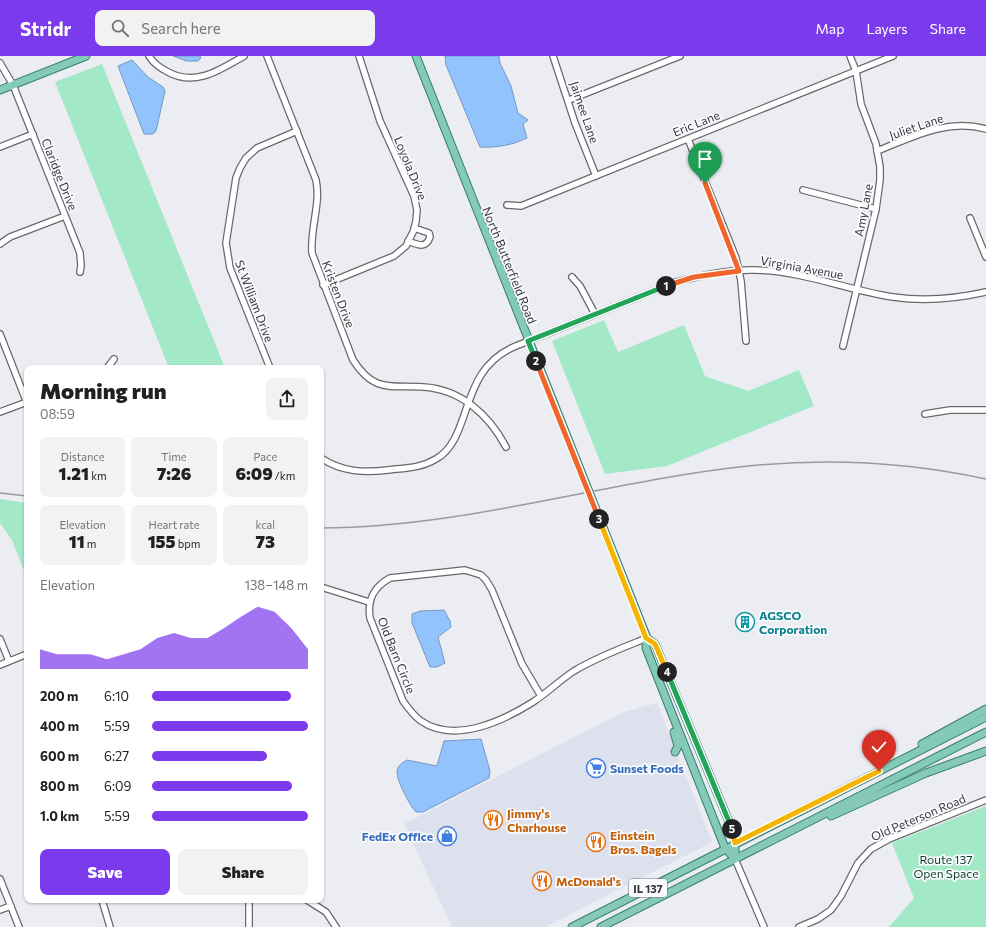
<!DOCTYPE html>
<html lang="en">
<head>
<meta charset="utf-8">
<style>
	:root { --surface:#fff; --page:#f2f2f2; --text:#202124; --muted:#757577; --accent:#7c3aed }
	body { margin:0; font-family:Commissioner,sans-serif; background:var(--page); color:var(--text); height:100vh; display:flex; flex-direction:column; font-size:15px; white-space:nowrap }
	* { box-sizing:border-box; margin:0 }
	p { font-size:13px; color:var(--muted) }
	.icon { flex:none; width:22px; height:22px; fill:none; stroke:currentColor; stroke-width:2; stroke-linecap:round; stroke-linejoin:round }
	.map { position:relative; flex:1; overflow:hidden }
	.panel { position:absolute; left:24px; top:309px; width:300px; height:538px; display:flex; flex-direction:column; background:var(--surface); border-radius:8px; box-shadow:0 1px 3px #0004 }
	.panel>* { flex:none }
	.pin { position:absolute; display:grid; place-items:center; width:34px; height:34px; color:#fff; margin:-41px -17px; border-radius:50% 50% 50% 0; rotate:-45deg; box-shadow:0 0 4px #0007 }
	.pin .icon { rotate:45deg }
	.km { position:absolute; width:20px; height:20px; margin:-10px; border-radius:50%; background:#222; color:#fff; font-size:11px; line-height:20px; text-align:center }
	.round { display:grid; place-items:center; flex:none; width:42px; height:42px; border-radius:8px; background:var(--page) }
	.head { display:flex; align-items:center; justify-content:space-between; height:68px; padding:0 16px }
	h1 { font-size:22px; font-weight:800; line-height:30px }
	.stats { display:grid; grid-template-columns:repeat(3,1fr); gap:6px; height:68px; padding:4px 16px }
	.stats div { display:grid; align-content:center; border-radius:8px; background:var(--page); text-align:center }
	.stats b { font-size:17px; font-weight:800 }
	.stats small { font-size:11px; font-weight:400 }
	.stats p { font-size:11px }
	.chart { height:112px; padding:8px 16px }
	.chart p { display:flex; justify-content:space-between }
	.chart svg { width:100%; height:72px; margin-top:4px; fill:var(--accent); opacity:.7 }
	.action { display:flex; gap:8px; margin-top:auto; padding:8px 16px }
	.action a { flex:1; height:46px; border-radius:8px; background:var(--accent); color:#fff; font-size:16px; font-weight:800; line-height:46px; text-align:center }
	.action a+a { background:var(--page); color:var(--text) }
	ul { padding:0 16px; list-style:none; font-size:13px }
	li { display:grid; grid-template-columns:64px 48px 1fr; align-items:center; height:30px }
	li i { height:10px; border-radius:5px; background:var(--accent) }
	header { display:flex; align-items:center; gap:24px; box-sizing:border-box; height:56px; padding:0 20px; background:var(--accent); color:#fff }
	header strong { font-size:19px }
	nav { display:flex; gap:22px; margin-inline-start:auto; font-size:14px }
	.search { width:280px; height:36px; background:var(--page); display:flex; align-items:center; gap:10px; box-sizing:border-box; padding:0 14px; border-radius:8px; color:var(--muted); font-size:15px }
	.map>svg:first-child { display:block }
	.built { fill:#dde1ed }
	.green { fill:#a3e9c8 }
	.water { fill:#93c3fd; stroke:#7799c2 }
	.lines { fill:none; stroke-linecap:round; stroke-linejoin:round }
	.minor-casing { stroke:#67696e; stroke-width:8 }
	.major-casing { stroke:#357f6f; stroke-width:9 }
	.minor { stroke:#fff; stroke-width:5.5 }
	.major { stroke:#85c9b9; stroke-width:7 }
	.rail { stroke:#9a9b9f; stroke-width:1.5 }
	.split-1-casing { stroke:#fff; stroke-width:8 }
	.split-2-casing { stroke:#fff; stroke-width:8 }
	.split-3-casing { stroke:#fff; stroke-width:8 }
	.split-4-casing { stroke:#fff; stroke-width:8 }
	.split-5-casing { stroke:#fff; stroke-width:8 }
	.split-6-casing { stroke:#fff; stroke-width:8 }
	.split-1 { stroke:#f0652b; stroke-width:5 }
	.split-2 { stroke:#22a559; stroke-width:5 }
	.split-3 { stroke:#f0652b; stroke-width:5 }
	.split-4 { stroke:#f5b400; stroke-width:5 }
	.split-5 { stroke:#22a559; stroke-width:5 }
	.split-6 { stroke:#f5b400; stroke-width:5 }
	.labels { text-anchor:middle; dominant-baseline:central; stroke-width:3.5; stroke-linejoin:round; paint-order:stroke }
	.shield { fill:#f9fbff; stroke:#717275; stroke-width:1 }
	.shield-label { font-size:11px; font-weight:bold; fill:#37383a }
	.street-label { font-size:12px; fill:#37383a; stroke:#f9fbff }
	.culture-label { font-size:12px; font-weight:bold; fill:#0d838f; stroke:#f9fbff; text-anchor:start }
	.shop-label { font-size:12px; font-weight:bold; fill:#366cbe; stroke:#f9fbff; text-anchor:start }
	.food-label { font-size:12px; font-weight:bold; fill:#c56008; stroke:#f9fbff; text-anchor:start }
	.park-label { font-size:12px; fill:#0d3d2b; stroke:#f9fbff }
</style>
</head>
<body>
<header>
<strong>Stridr</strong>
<div class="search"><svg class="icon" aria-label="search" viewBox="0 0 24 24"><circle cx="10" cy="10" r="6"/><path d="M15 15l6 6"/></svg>Search here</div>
<nav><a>Map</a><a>Layers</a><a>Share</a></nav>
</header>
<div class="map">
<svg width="986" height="871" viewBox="0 0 986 871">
	<rect width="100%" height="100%" fill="#ecedf3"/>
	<path class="built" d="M657,647l55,139 -167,85h-93l-48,-103 220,-112z"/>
	<g class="green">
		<path d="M102,8l123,304h-56l-114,-286z"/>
		<path d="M604,264l14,32 66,-27 21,51 43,15 51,-21 15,36 -147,60 -62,8 -53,-133z"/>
		<path d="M0,443l27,4v75l-15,-38 -12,-17z"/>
		<path d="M986,750v121h-97l25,-29 -22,-55z"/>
	</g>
	<g class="water">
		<path d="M173,0h27l1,2 -3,3h-12z"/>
		<path d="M445,0h54l1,7 11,23 7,27 10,7 -5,4 4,14c-14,7 -31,10 -47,9l-34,-82z"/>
		<path d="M132,4l16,17 15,10 2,4 -9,40 -3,3h-9l-26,-68z"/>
		<path d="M444,554l6,11 1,6 -13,10 7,26 -8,4h-7l-18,-44v-9l8,-3z"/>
		<path d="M481,683l9,32 -1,7 -66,34h-7c-6,-6 -20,-32 -19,-41 1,-6 5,-8 10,-11l30,6 7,-25z"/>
	</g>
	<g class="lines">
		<g class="minor-casing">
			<g id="minor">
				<path d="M149,0c4,7 11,12 19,16 27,15 52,-2 76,-16"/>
				<path d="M267,0l49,124c5,24 -6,48 -4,73l41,107c21,33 37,25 70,27 38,2 66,28 83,60"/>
				<path d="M553,0l22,67 21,53"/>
				<path d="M0,7l13,22 67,168 1,13 -1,6"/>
				<path d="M569,44l111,-44"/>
				<path d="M688,83l48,119 5,23 5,60"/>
				<path d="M0,91l33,-13"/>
				<path d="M877,95c36,-14 70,-33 109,-22"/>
				<path d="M803,134l73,19"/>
				<path d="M507,149l14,1 372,-150"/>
				<path d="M970,162l16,39"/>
				<path d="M408,185c10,4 18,8 22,-4l-1,-4 -15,-5"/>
				<path d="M0,188l10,-7 55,-21"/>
				<path d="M572,221l8,9 15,28"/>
				<path d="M323,229l71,-29 12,-10 8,-16 2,-9 1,-11 -3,-14 -34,-75 -21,-65"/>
				<path d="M0,278l27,69"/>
				<path d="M843,290l33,-137 4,-29v-13l-4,-23 -15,-40 -5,-33 -6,-15"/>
				<path d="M107,312l7,-9"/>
				<path d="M270,312l-40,-100 -4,-25 10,-65 4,-10 6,-10 11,-10 40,-17"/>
				<path d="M0,356l27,-10"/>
				<path d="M925,358l25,-4h36"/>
				<path d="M321,402c21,14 43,15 67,12 17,-2 33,-2 48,-11 38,-22 21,-89 80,-113l160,-64c26,-7 53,-13 80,-12 47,1 91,20 137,27 32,5 62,2 93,-5"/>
				<path d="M321,531l48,15"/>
				<path d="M0,583l9,22"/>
				<path d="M0,609l27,-11"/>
				<path d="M541,640l-19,-32 -30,-74 -6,-10 -5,-5 -16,-5 -75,8c-16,9 -23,21 -20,40l33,83c5,7 11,15 18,20 34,23 82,0 112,-19 14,-9 27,-22 41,-31 23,-14 48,-23 73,-33"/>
				<path d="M735,803l29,68"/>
				<path d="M0,823l19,48"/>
				<path d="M102,844l8,27"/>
				<path d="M307,844l19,12 10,15"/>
				<path d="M0,854l11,-4"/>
				<path d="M249,871v-27"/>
				<path d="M799,871l19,-8 13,-9 10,-14 17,-33 13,-14 18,-10 97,-39"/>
			</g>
		</g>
		<g class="major-casing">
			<g id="major">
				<path d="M416,0l231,582 -1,10 79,200 10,11"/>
				<path d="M0,34l86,-34"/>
				<path d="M647,582l8,6 80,192v23"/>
				<path d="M674,676l4,14 -3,6"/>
				<path d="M922,688l64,-35"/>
				<path d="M831,760l95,-43 60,-22"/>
				<path d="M572,871l414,-210"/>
				<path d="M601,871l385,-195"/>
			</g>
		</g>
		<use href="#minor" class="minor"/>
		<use href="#major" class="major"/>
		<g class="rail">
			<path d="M0,437l27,3"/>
			<path d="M321,472c144,0 284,-47 427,-62 79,-8 160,-4 238,13"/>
		</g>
	</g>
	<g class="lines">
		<g class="split-1-casing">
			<path id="split-1" d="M666,230l28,-9 45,-6 -34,-88"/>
		</g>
		<g class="split-2-casing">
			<path id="split-2" d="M536,305l-8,-20 138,-55"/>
		</g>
		<g class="split-3-casing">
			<path id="split-3" d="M536,305l63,158"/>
		</g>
		<g class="split-4-casing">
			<path id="split-4" d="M599,463l47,119 9,6 12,28"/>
		</g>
		<g class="split-5-casing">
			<path id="split-5" d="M667,616l65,157"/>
		</g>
		<g class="split-6-casing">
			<path id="split-6" d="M732,773l3,14 144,-72"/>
		</g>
		<use href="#split-1" class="split-1"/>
		<use href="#split-2" class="split-2"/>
		<use href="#split-3" class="split-3"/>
		<use href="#split-4" class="split-4"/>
		<use href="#split-5" class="split-5"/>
		<use href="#split-6" class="split-6"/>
	</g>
	<defs>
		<g id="building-ring" transform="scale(1)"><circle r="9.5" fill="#f9fbff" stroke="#0f9aa8" stroke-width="1.5"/><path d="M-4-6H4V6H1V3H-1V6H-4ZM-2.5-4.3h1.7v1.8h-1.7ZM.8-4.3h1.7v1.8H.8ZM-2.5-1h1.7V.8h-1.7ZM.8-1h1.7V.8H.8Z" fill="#0f9aa8"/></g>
		<g id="supermarket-ring" transform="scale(1)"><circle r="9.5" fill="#f9fbff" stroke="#3f7fe0" stroke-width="1.5"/><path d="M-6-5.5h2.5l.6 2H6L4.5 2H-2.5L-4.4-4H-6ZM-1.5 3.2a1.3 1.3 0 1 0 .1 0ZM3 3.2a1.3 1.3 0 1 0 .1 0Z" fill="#3f7fe0"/></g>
		<g id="restaurant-ring" transform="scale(1)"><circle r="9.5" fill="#f9fbff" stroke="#e8710a" stroke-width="1.5"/><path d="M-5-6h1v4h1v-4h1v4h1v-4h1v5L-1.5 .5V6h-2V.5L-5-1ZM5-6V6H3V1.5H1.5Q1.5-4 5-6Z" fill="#e8710a"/></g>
		<g id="shop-ring" transform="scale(1)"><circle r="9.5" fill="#f9fbff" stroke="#3f7fe0" stroke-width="1.5"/><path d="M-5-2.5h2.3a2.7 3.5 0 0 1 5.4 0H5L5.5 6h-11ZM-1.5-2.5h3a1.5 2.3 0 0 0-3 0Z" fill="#3f7fe0"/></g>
	</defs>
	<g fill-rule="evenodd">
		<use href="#building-ring" x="745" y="566"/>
		<use href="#supermarket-ring" x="596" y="712"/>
		<use href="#restaurant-ring" x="493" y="764"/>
		<use href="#shop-ring" x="447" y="780"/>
		<use href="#restaurant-ring" x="596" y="786"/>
		<use href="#restaurant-ring" x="542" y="825"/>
	</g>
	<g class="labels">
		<rect class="shield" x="629" y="823" width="38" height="18" rx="3"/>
		<g class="shield-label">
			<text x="648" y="832">IL 137</text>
		</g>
		<g class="street-label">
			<text transform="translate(585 56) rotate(71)">Jaimee Lane</text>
			<text transform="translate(696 67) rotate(-22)">Eric Lane</text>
			<text transform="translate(916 70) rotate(-19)">Juliet Lane</text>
			<text transform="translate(411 112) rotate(68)">Loyola Drive</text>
			<text transform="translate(60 118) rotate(68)">Claridge Drive</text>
			<text transform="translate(863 154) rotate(-79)">Amy Lane</text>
			<text transform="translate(510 209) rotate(68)">North Butterfield Road</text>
			<text transform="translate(802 211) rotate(10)">Virginia Avenue</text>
			<text transform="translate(339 238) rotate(69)">Kristen Drive</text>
			<text transform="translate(255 245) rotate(69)">St William Drive</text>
			<text transform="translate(397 599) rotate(68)">Old Barn Circle</text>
			<text transform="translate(918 761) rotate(-23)">Old Peterson Road</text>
		</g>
		<g class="culture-label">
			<text x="759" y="559">AGSCO<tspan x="759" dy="14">Corporation</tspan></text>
		</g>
		<g class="shop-label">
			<text x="610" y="712">Sunset Foods</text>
			<text x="433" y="780" text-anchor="end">FedEx Office</text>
		</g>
		<g class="food-label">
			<text x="507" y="757">Jimmy's<tspan x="507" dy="14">Charhouse</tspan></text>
			<text x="610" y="779">Einstein<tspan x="610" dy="14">Bros. Bagels</tspan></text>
			<text x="556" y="825">McDonald's</text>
		</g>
		<g class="park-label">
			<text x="946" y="803">Route 137<tspan x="946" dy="14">Open Space</tspan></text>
		</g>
	</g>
</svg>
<div class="pin" style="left:705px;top:127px;background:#1e9e55"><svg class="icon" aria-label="arrive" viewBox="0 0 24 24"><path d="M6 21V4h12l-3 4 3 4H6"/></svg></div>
<div class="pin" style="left:879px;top:715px;background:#d93025"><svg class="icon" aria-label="check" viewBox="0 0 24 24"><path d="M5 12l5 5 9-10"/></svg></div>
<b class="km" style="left:666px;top:230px">1</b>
<b class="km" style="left:536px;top:305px">2</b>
<b class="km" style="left:599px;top:463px">3</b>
<b class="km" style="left:667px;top:616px">4</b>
<b class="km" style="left:732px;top:773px">5</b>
<section class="panel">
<div class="head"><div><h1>Morning run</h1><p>08:59</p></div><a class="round"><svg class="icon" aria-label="share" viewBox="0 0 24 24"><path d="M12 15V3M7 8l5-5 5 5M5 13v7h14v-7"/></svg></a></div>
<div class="stats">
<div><p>Distance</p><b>1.21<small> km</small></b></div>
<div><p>Time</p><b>7:26</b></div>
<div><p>Pace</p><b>6:09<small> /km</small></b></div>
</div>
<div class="stats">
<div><p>Elevation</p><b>11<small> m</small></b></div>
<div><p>Heart rate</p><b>155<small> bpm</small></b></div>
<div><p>kcal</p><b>73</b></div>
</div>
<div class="chart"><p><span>Elevation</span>138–148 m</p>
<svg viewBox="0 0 160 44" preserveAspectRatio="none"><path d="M0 44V32L10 35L20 35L30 35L40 38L50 35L60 32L70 25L80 22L90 25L100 25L110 19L120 12L130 6L140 9L150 19L160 32V44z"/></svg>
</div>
<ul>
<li><b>200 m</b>6:10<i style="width:89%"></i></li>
<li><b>400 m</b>5:59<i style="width:100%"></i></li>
<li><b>600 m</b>6:27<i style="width:74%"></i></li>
<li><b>800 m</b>6:09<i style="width:90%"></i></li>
<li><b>1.0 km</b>5:59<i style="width:100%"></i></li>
</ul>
<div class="action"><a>Save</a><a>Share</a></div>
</section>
</div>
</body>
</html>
